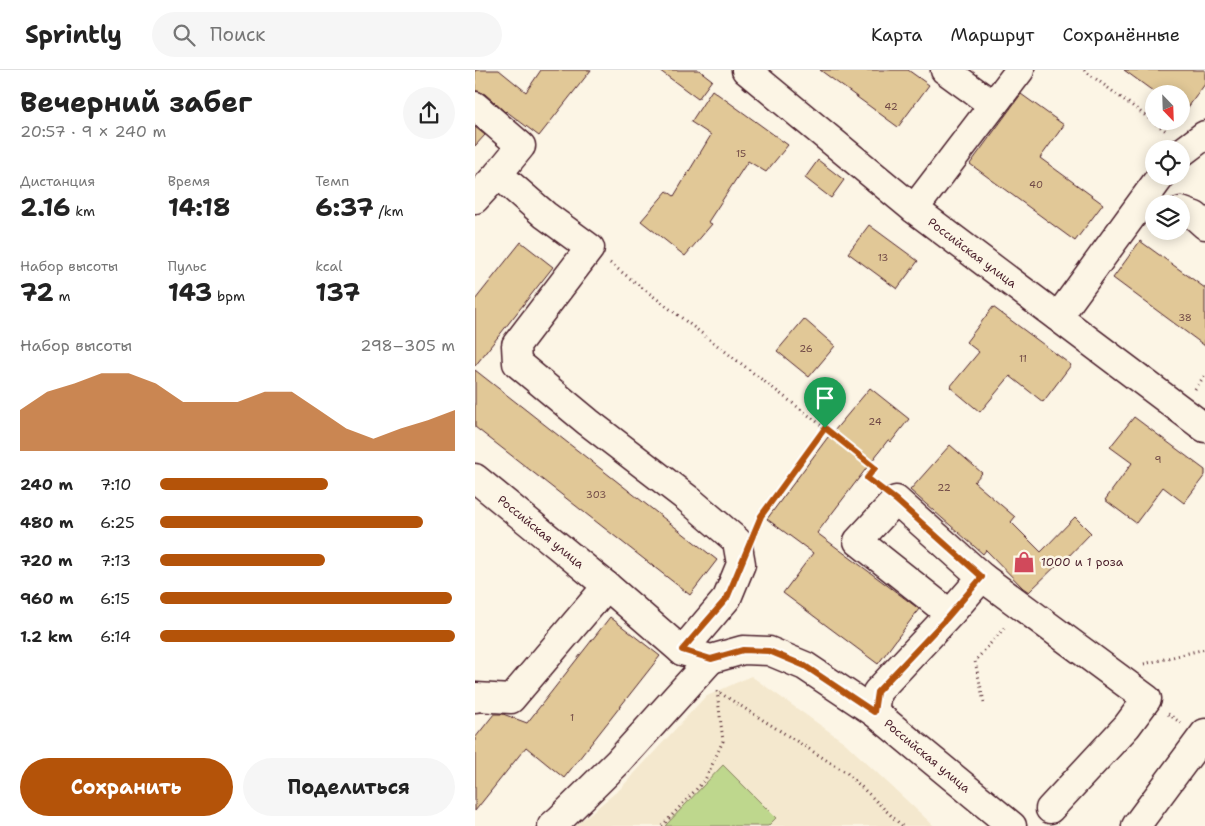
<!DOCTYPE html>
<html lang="ru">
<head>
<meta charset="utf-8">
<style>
	:root { --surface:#fff; --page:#f6f6f6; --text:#222; --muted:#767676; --line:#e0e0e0; --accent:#b45309 }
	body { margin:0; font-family:"Shantell Sans",sans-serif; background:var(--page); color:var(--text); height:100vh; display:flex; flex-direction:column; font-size:19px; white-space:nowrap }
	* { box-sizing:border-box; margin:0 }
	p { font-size:16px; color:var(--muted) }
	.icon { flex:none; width:28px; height:28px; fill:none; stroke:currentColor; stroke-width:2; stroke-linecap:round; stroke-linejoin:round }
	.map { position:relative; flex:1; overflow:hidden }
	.side { display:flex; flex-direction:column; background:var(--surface); width:475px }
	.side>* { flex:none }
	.needle { width:32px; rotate:157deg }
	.fabs { position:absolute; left:670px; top:15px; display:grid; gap:10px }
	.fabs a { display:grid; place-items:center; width:45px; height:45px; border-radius:50%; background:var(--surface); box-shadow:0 2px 12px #0003; font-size:25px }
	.pin { position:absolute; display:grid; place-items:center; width:42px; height:42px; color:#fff; margin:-51px -21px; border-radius:50% 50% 50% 0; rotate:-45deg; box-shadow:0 0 5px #0007 }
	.pin .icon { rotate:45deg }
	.round { display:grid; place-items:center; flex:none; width:52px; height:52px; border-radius:26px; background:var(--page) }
	.overview { display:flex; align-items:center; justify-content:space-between; height:85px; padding:0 20px }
	h1 { font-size:28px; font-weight:700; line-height:38px }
	.metrics { display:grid; grid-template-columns:repeat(3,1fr); gap:8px; height:85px; padding:5px 20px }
	.metrics div { display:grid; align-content:center }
	.metrics b { font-size:25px; font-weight:700 }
	.metrics small { font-size:14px; font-weight:400 }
	.metrics p { font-size:14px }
	.chart { height:140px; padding:10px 20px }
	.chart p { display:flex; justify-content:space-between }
	.chart svg { width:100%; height:90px; margin-top:5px; fill:var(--accent); opacity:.7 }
	.cta { display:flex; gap:10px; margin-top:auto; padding:10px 20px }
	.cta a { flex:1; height:58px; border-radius:30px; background:var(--accent); color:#fff; font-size:20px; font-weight:700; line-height:58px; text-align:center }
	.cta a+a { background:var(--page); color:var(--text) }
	ul { padding:0 20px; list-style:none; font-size:16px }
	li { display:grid; grid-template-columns:80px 60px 1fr; align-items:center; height:38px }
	li i { height:12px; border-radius:6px; background:var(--accent) }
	header { display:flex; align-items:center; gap:30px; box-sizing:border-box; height:70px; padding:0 25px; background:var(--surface); border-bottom:1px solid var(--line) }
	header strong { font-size:24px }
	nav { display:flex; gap:28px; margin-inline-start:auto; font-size:18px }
	.search { width:350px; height:45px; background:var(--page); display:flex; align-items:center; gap:12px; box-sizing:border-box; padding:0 18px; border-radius:28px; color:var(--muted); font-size:19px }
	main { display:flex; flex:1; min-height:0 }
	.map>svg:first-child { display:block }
	.built { fill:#f4e8ce }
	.pitch { fill:#bed78d; stroke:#847b5c }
	.building { fill:#e1c897; stroke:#4a1f2b }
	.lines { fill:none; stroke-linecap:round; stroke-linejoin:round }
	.minor-casing { stroke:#4a1f2b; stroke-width:31 }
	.path { stroke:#4a1f2b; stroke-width:3; stroke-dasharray:1 4; stroke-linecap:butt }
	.minor { stroke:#fcf5e5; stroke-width:28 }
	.route-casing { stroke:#fff; stroke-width:10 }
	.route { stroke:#b45309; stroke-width:6 }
	.labels { text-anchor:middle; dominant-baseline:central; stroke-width:5; stroke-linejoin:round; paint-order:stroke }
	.number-label { font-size:10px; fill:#704946 }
	.street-label { font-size:12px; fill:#4a1f2b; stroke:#fcf5e5 }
	.poi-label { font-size:12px; fill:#4a1f2b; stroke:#fcf5e5; text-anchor:start }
</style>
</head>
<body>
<header>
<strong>Sprintly</strong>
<div class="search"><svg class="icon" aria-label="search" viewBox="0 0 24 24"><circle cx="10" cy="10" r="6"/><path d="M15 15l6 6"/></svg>Поиск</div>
<nav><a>Карта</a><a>Маршрут</a><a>Сохранённые</a></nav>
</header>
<main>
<section class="side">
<div class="overview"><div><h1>Вечерний забег</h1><p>20:57 · 9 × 240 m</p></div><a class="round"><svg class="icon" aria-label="share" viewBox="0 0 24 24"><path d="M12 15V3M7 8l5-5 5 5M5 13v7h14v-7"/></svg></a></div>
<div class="metrics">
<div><p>Дистанция</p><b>2.16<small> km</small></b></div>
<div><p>Время</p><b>14:18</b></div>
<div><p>Темп</p><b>6:37<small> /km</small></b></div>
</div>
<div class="metrics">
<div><p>Набор высоты</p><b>72<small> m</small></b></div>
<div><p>Пульс</p><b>143<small> bpm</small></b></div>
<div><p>kcal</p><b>137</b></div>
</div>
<div class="chart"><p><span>Набор высоты</span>298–305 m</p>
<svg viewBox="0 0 160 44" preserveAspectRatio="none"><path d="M0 44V24L10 15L20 11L30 6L40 6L50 11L60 20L70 20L80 20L90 15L100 15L110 24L120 33L130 38L140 33L150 29L160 24V44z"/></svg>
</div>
<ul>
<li><b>240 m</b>7:10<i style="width:57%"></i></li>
<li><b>480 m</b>6:25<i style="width:89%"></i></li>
<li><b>720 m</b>7:13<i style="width:56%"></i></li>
<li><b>960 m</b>6:15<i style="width:99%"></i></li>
<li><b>1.2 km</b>6:14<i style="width:100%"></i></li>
</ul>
<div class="cta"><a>Сохранить</a><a>Поделиться</a></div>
</section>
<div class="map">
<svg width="730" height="756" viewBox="0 0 730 756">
	<rect width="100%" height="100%" fill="#fcf5e5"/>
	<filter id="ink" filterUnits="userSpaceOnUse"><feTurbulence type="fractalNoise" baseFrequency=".02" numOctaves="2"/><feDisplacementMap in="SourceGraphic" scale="10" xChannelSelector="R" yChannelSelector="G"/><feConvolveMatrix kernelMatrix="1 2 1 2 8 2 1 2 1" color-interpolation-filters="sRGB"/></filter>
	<g filter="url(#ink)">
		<path class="built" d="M276,606l93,66 90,84h-359l45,-37 85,-92z"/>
		<path class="pitch" d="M248,695l53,53 -8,8h-103z"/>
		<g class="building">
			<path d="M0,0h24l27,22 15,-22h50l-52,66 -33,-25 -1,1 -20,-18 -7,-3h-3z"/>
			<path d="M184,0h40l13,10 -14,19z"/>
			<path d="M345,0h88l21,15 -31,42z"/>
			<path d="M649,0h81v14l-24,33v-23h-24z"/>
			<path d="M237,20l76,55 -22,27 -18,-11 -40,61 4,2 -27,32 -44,-35 26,-30 7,5 37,-61 -20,-13z"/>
			<path d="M546,24l43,31 -24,33 63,46 -28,37 -105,-77z"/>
			<path d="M0,57l10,8 -10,11z"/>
			<path d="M343,90l26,20 -13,18 -26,-20z"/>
			<path d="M394,155l49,36 -21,28 -49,-36z"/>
			<path d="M665,171l65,47v58l-92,-68z"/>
			<path d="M46,172l32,25 -78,99v-66z"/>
			<path d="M518,237l78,58 -28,37 -33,-26 -30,36 -30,-25 29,-35 -13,-10z"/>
			<path d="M329,249l31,27 -26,31 -32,-26z"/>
			<path d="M0,300l242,190 -27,35 -215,-168z"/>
			<path d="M395,318l39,31 -18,23 -3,-2 -71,93 102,76 -41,55 -95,-71 30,-40 -46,-34 61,-82h1z"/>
			<path d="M659,347l71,53v5l-21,28 -21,-16 -27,36 -31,-23 27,-37 -22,-16z"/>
			<path d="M475,375l32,28 -8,9 41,35 -4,5 30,30 34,-35 16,16 -28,29 -2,-1 -32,31 -6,-4 -37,-38 -3,4 -73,-64z"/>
			<path d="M135,547l50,39 -96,122 -38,-31 -51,64v-73l19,-24h9l24,9z"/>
		</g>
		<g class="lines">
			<g class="minor-casing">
				<g id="minor">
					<path id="s1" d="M271,0l168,139 291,219"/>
					<path d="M470,0l48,35"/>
					<path d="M0,36l46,40 -23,28"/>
					<path d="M706,83l24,-18"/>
					<path d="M0,129l23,-25 47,41 45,33 -74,97 1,18 71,59 100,77 49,42 4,23 -14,34 -45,53"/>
					<path d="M439,139l106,-139"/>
					<path d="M706,141l14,5 10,9"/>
					<path d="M583,247l103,-141"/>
					<path id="s2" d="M0,408l132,108 75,65 29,8 32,-9 26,1 36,15 69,46 138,114"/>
					<path d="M507,507l165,122 -20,27 -77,83"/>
					<path d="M0,628l1,-1 35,2 96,-113"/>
					<path d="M399,642l3,-20 73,-78 -92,-73 38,-41 86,77 -32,37"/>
					<path d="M77,756l7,-6 60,-59 92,-102"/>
					<path d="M661,756l69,-93"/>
				</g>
			</g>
			<g class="path">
				<path d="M609,0l82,61"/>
				<path d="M135,193l215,165 -64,88 -4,8"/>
				<path d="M720,319l10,-14"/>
				<path d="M350,358l50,40 -8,10 8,6"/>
				<path d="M669,594l61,-15"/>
				<path d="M509,632l-9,-41 31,-35"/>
				<path d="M693,644l13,9"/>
				<path d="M187,756l43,-46 18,-39 -6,-50 130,82 55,53"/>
			</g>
			<use href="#minor" class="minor"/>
		</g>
	</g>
	<g class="lines" filter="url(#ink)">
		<g class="route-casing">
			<path id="route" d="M350,358l50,40 -8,10 29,22 86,77 -36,42 -69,73 -3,20 -69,-46 -36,-15 -26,-1 -32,9 -29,-9 45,-52 34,-82z"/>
		</g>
		<use href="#route" class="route"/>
	</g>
	<defs>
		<g id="shop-bare" transform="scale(1.725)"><path d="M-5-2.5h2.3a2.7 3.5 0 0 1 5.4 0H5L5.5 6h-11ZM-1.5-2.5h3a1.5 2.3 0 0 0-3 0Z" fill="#d1495b" stroke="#fcf5e5" stroke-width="2.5" paint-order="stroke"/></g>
	</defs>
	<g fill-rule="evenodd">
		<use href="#shop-bare" x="549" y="492"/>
	</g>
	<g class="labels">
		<g class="number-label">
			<text x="416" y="36">42</text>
			<text x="266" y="83">15</text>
			<text x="561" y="114">40</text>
			<text x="408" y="187">13</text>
			<text x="710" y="247">38</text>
			<text x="331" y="278">26</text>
			<text x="548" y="288">11</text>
			<text x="400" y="351">24</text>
			<text x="683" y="389">9</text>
			<text x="469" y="417">22</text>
			<text x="121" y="424">303</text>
			<text x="97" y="647">1</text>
		</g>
		<g class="street-label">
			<text stroke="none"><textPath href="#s1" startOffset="291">Российская улица</textPath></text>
			<text stroke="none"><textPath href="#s2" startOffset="85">Российская улица</textPath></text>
			<text stroke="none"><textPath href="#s2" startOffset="550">Российская улица</textPath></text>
		</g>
		<g class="poi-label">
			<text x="566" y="492">1000 и 1 роза</text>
		</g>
	</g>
</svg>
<div class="fabs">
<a><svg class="needle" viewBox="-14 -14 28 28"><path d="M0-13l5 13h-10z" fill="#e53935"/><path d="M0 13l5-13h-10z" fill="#767676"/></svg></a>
<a><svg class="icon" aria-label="locate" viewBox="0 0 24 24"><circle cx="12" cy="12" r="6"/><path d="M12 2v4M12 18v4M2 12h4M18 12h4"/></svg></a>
<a><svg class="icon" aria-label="layers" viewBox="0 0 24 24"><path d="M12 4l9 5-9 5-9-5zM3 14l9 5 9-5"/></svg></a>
</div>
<div class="pin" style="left:350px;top:358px;background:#1e9e55"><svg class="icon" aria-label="arrive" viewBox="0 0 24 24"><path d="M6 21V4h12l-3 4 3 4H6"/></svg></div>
</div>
</main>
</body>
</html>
